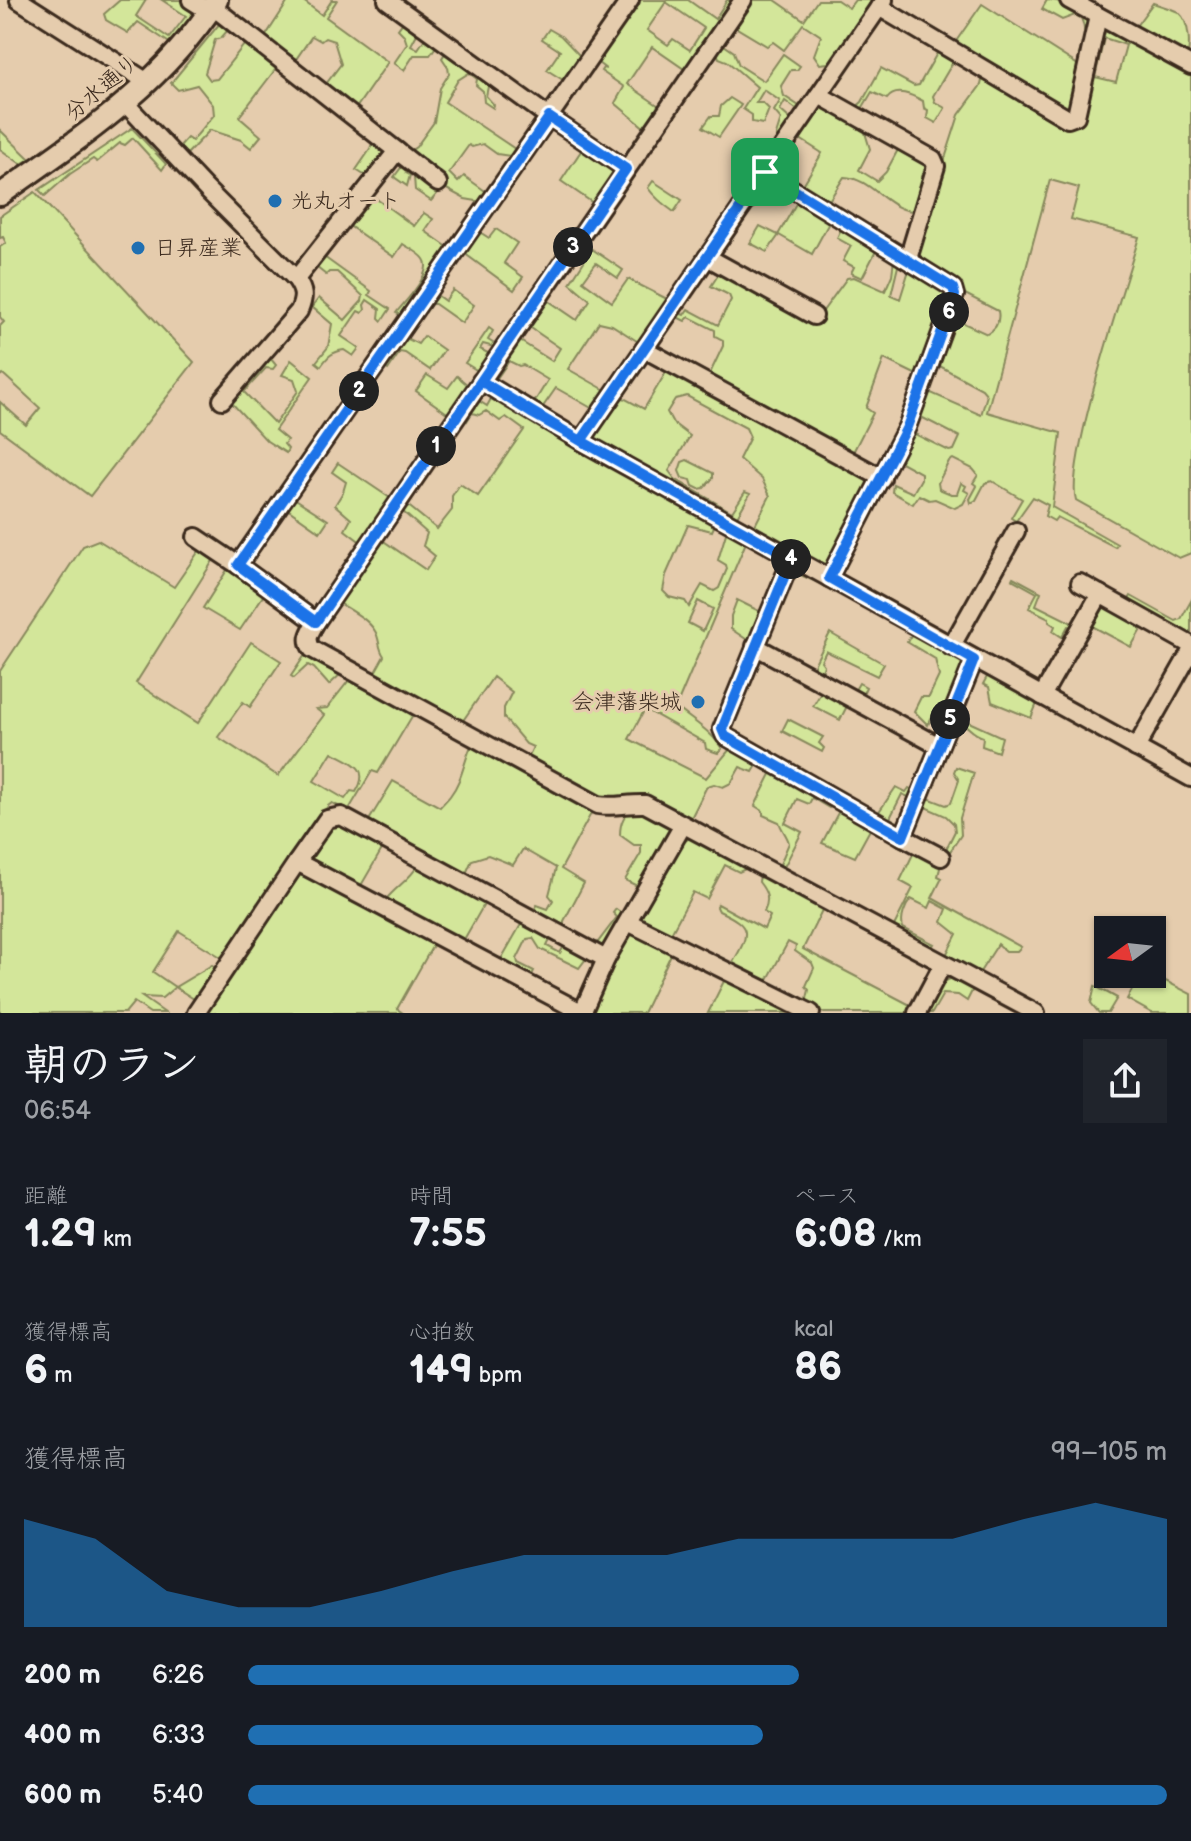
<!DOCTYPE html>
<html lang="ja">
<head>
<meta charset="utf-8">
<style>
	:root { --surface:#171b24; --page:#20242c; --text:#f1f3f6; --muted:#9ea1a6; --accent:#1f6fb2 }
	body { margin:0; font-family:"Balsamiq Sans","Klee One",sans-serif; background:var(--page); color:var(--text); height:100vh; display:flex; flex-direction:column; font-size:30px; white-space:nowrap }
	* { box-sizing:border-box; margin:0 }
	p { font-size:26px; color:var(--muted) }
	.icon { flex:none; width:44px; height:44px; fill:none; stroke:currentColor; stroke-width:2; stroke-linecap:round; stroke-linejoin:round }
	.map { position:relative; height:1013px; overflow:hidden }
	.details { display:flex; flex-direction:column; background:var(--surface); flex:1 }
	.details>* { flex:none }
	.needle { width:52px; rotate:255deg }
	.buttons { position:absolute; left:1094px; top:916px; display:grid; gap:16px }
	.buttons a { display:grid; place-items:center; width:72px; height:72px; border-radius:0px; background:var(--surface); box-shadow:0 2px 6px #0004; font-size:40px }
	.pin { position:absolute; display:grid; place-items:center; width:68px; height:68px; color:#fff; margin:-34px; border-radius:16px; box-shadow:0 4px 12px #0006 }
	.km { position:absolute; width:40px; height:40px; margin:-20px; border-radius:50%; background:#222; color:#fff; font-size:22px; line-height:40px; text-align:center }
	.round { display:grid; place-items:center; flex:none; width:84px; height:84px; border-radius:0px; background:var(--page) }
	.headline { display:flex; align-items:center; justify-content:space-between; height:136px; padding:0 24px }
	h1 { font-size:44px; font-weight:700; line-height:60px }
	.metrics { display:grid; grid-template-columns:repeat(3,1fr); gap:12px; height:136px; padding:8px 24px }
	.metrics div { display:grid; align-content:center }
	.metrics b { font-size:40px; font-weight:700 }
	.metrics small { font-size:22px; font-weight:400 }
	.metrics p { font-size:22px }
	.chart { height:224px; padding:16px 24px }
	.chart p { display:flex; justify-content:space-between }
	.chart svg { width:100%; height:144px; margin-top:8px; fill:var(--accent); opacity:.7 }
	ul { padding:0 24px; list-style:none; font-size:26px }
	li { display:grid; grid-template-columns:128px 96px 1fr; align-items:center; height:60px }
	li i { height:20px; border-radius:10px; background:var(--accent) }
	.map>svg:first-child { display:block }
	.green { fill:#d3e69a; stroke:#87885c; stroke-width:2; fill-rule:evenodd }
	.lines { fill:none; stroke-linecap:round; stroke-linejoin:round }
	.minor-casing { stroke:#3b2a1e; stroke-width:22 }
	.tertiary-casing { stroke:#3b2a1e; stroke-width:26 }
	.minor { stroke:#e5ccad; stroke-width:16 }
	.tertiary { stroke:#e5ccad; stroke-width:20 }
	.route-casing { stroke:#fff; stroke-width:16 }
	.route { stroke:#1a73e8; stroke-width:10 }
	.poi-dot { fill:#1f6fb2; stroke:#e5ccad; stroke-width:3 }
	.labels { text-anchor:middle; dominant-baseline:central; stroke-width:6; stroke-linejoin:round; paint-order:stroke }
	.street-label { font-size:22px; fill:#3b2a1e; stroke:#e5ccad }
	.poi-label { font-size:22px; fill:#3b2a1e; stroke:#e5ccad; text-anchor:start }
</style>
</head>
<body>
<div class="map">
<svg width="1191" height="1013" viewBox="0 0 1191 1013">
	<rect width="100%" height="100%" fill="#e5ccad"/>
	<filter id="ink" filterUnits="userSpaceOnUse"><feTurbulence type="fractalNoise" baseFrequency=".0125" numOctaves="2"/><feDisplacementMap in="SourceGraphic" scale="16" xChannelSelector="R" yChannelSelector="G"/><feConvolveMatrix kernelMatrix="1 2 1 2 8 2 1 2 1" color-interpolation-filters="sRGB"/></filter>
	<g filter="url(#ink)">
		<g class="green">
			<path d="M120,0h26l-10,16 33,22 17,-22 -24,-16h18l14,9v8l-23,27 -33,-22 -10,11 -22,-13 -2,-6z"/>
			<path d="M289,0h13l20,15 10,-15h5l-11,17 62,45 -34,49 -31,-23 18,-24 -7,-23 -9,-3 -4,3 -9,-5 -18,26 -31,-22z"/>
			<path d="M635,0h53l27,19 12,-19h9l-49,71 -35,-24 -25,37 32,22 11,-15 2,2 -26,36 -31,-26 9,-16 -23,-16 2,-3 3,1 -12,-9zM666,2l38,26 -14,22 -17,-11 -5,6 -21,-15z"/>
			<path d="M751,0h24l29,20 14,-20h19l12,8 6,-8h19l-40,59 -6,4 -8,1 -6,-9 7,-19 -18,-12 -19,26 -11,-8 -6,4 -30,-18 -2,-4z"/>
			<path d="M1047,0c11,0 17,3 26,8 24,12 16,21 12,45l-6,1c5,-14 8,-22 2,-36l-6,-3 -13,5 -20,-11z"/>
			<path d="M1153,3c8,3 18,5 25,9 13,11 13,37 7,53l6,3v485l-12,5 -103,-58c-11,-37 49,-215 63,-263l-68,-18 8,-31 -29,-8 -63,232 74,21 -9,74 65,37 -2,3 -58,-30 -3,4 -9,-5 3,-11 -15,-8 -17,24 -5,-3 11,-19 -30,-18 -7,2 -9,17 -5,3 -1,-4 7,-13 -4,-3 5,-8 -5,-6 -20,-10 -4,2 -11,22 1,6 12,5h6l4,-11 5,3 -2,4 5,3 -6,11 -8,4 -20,-9 -6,1 -10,-5 -6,9 -21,-12 1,-8 20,9 8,-14v-6l-22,-12 14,-28 36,18 5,-1 6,-13 -41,-21 10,-24 52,23 6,-20 -5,-6 -46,-25 24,-60 3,10 -2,8 26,12c9,-5 13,-13 11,-23l-37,-19 1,-4 -44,-28 -4,-5 45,-140 22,-30 2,-9 -31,-29 30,-43 99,63 -15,58 34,-94 5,-5 23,11zM1104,38l22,7 -10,37 -21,-5z"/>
			<path d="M403,22l15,10 -7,13 7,4 8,-12 11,8 -7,10h-16l-10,15 -10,-7 13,-19 -3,-9 -6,-6z"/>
			<path d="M220,23l9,6 -8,9 -6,2 -10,33 5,7 7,-1 27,-34 5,-1 29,22 -39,51 22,19 -10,12 -10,-8 -31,-10 -23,24 -8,-7 8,-9 5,3 22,-26 -1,-10 -16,-20 -19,5 -7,-7z"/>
			<path d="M549,29l12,7 19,20 -17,24 -16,-10 13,-19 -18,-12z"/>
			<path d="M721,43l13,9 5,13 25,16 19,-27 17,12 -3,4h-6l-10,16 3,10 15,10 -3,3 -11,-8 -5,9 10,9 -12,19 -2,-3 5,-16 -7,-8 6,-10 -16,-11 -8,13h7l6,6 -6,15 -11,-2v-7l-9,-6 14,-22 -30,-26 -8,-3 -3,-7z"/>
			<path d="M940,48l16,9 -23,39 2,6 10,6 -9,15 -9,-5 1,-8 -4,-2 -1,-7c-11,-6 -27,-14 -36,-2l-15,-7 -12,20 -6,-3 8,-7 19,-34 33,18 5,-1z"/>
			<path d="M447,50l42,32 -3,14 8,9 -1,3 -9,-6 -1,-11 -7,-6 1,-6 -8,-6 -11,7 -13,22 70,47 -5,7 -13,-2 -14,-10 -11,3 -3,-2 -20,28 9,9 6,-6 24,17 -6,9 -17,-3 -22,-12 -12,14 -16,-11 -1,-13 -5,-6 -3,2 4,2 -3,11 -13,-9 9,-12 4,-12 9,-6 18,-25 6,-34 9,-14 -1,-7 -6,-9z"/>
			<path d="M730,98l11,7 -22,32 -16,-10 8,-11h8l2,-10z"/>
			<path d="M819,104l44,22 7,23 -11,21 18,11 9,-9 14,-26 28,17 -10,48c-29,3 -45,-33 -74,-34l-14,22 -7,1 -19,-11 -1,-4 19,-32 -25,-16z"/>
			<path d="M132,128l34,36 -4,6 -29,-32 -8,7 -5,-2 -23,19 -4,-3 -23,15 -25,22 -6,-6z"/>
			<path d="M0,130l30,29 -9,5 -21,-15z"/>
			<path d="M373,141l11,8v9l-15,20 -13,-8 13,-19z"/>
			<path d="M583,148l30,22 1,8 -18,27 -35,-24z"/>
			<path d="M653,181l29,19 -8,12c-10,-7 -19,-14 -26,-24z"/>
			<path d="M35,192l159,170 -104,134 -90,-66v-28l26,23 14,-17 -37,-34 -3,2v-50l4,-4 -4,-5v-70l6,-4 -3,-6 -3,1v-22z"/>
			<path d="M371,195l43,31 10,-13 9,6 -8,12 24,17 -47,68 -6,-3c9,-12 38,-40 28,-54 -4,-6 -15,-11 -21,-15l-9,13 -46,-32z"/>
			<path d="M798,200l33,19 -19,35 -33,-19 -12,17 -17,-9 10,-17 18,9z"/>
			<path d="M842,226l57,36 -8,33 9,4 9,-29 38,23 1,7 -27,77 -37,-18 -18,49 7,5 -26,51 27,19 -53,101 -30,-13 1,-2 -39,-40 17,-33 -8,-17 -23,-20 11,-22 -4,-9 -59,-32 -12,3 -8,13 6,11 17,13 -21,35 6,8 57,33 13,-20 5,2 -15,26 -19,2 -4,9 -24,-6 -22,50 -3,16 6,6 16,4 4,6 13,-22 12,6 5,-3 8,-19 -1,-4 -8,-5 9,-30 20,10 -71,167c15,13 37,25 46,42l-4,4 -12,-4 -1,-6 -60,-34 -16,30 77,39 24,-29 29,13 -6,10 -13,-5 -9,16 -8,4 -9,-3 -7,2 -18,36 -80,-20 -83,-40 7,-15 -7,-3 -22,-26v-10l8,-16 -19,-15 -31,45 -88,-48 10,-18c-6,-8 -4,-17 -9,-25 -7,-12 -25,-21 -37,-29l44,-62 44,30 9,-14 -12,-10 4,-13 -25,-22 4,-7 31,25 15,-19v-14l8,-12 18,12 46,-66 -18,-13 -6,4 -14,-10 -7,4 -7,-2 -5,8 -4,-3 13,-19 11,7 5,-9 90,50 36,-49 4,-1 22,12 24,-40 37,15 18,-38v-6l-8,-4v-6l-26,-13 -4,4 -10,-5 2,-4 7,3 4,-6 30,16 13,-25 -2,-5 -18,-9 9,-14 52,27 1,4 24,13 6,-1 12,7 32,-44 7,-1 31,14 7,-16 2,-16 -17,-10 -15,29 -11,-5 3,-6 -11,-6 8,-15 -14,-8zM698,601l15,8 -10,22 -15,-8z"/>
			<path d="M496,229l21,14 -13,20 19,14 -9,13 -50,-37 14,-22 11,7z"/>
			<path d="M592,249l31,21 -5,8 -22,-15 -13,18 29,21 16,-23 41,21 -29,43 -28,-18 -13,-3 -31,47 39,22 -12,19 -39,-22 -16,23 -8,-5 16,-26 -25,-15 -4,1 -10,-5 -14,20 -1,-6 23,-36 35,22 8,-13 -32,-22 18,-27 31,21 13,-20 -20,-17z"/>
			<path d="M324,257l47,34 -2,4 21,14 -8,12 -3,-3 1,-9 -13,-9 -3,5 1,5 -3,3 -4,-2 -17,25 18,12 -6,8 -9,-6c-12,2 -16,6 -23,16l-5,-4 12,-15 4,-23 -20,-17 7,-9 26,22 17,-19 1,-5 -26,-24h-8l-3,3 -10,-8z"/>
			<path d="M453,290l21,15 -12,18 -27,-19h-4l-5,8 -2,-2 11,-16 10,7z"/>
			<path d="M489,328l4,3 -5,9 8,5 -2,2 -11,-3 -3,5 10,5 -12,17 -13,-8z"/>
			<path d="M424,336l20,14 -14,20 -25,-17 -5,-1 -12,18 -5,-3 21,-30 14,7z"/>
			<path d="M270,358l6,7 -3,4 -7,-1 -22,24 31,32 23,-33 -4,-12 -12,-4 9,-15 21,17 -37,53 12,10 -3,4 4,5 -2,4 -19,-12 -37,-40z"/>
			<path d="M427,375l21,13 9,-12 12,10 -19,29 -34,-24z"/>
			<path d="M687,460l26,13v5l-9,10 -5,1 -6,-3 -2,-6 -9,-2 -3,-7 3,-9z"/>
			<path d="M338,463l55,37 -31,43 -17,-13 6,-11 -16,-14 8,-13 3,-10 -14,-10z"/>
			<path d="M294,498l34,22 -8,12 -34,-24z"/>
			<path d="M98,540l76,47 27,-39 15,8 -80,127 62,40 53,-81 30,19 -31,46 -7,-5 -25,35 60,39 46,-61 -8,-6 11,-1 23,-29 64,34 -36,60 -6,-2 -24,40 -16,-8 -4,3 -104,153 -45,-28 -26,41 22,15 37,-22 6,5 -21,31 -22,-14 -13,11 -20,-1 23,16h-15l-16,-11 -9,11h-125v-342l83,-125zM332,752c20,11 39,15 24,40l-5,-1 -6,8 -31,-18z"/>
			<path d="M229,567l36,26 -25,37 -37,-22z"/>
			<path d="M1013,577l28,15 -5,13 36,18 10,-17 3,1 -12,21 -5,-2 -6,11 -9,-6 2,-5 -6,-4v-4l-20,-10 8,-15 -25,-14z"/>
			<path d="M1131,596l45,25 5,-2 10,-18v35l-63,-35z"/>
			<path d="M737,600l24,12 -12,29 -18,-12v-13z"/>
			<path d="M1109,606l34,20 -12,21 -39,-21 11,-18z"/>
			<path d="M913,632l50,27 2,6 -20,49 -10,-4 -7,15 -14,-14 7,-14h8l10,-21 -4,-17 -28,-17z"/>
			<path d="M830,633l54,31 -7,12 -51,-25 -5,10 3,4 -2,7 33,18 4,-7 7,4 -4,9 -50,-27z"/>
			<path d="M307,652l35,21 -13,12 -15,-17 -6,-3 -14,13 -3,-2z"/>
			<path d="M988,675l50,26 -7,17 -39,-16 -3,-15 -6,-3z"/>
			<path d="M822,691l26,13 -8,16 -27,-14z"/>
			<path d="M960,718l42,19 -4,15 -16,-6 1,-9c-11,-3 -14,-11 -24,-16z"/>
			<path d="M788,719l35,18 -4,6 5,5 -2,4 -40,-21z"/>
			<path d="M472,744l121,66 -32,59 23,14 -20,38v6l30,16 4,-1 19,-25 -4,-4 3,-4 9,7 -20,30 -5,3 -68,-35 5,-9 11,4 5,-9 -4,-5 7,-27 -33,-19 -10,16 -25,-10 -16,5 -8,18 22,23 -24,42 -78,-41c11,-15 25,-21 35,-38l-51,-42 25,-41 47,26c3,-4 7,-7 10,-11 12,-15 14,-35 22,-52z"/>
			<path d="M956,767l18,6 -14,45 1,17 -12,18 -4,-2 10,-20 -1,-7 -8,-8 -21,-9 3,-9 18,7 5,-2 8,-23 -5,-8z"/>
			<path d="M772,772l61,31 -4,5 -17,-10 -3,6 -12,-5 -12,24 17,9 -20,39 -4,-2 11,-26c-2,-8 -7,-12 -10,-21l-16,-7v-4l-8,-5z"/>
			<path d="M896,787l10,5 3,-4 7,4 -3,7 -11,-5 -12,24 11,6 -7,2 -18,-10z"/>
			<path d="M636,807l37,18 2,5 -36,57 -14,-7 16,-27v-8h-7l-14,-10c0,-13 4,-22 16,-28z"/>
			<path d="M840,809l32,17 -17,31 -33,-14z"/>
			<path d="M339,821l45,25 -25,43 -51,-30 19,-35z"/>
			<path d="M691,837l57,31 -9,4 -14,-7 -18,34 -14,-7 -23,43 -31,-14 -3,-7 45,-70z"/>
			<path d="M915,850l26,14 -3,12 4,2 -10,20 89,49 -4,4h-11l-8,-7 -20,31 -33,-18 12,-23 -15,-12 5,-13 -15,-8 -3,7 -18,-9c-6,7 -11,20 -8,29l31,16 -4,6 -38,-20 21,-42 -13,-7z"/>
			<path d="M297,873h7l132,67 -39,69 6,4h-199z"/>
			<path d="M760,874l64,32 -21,43 113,59 -3,5h-89l-18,-10 3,-13 -3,-4 8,-18 -2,-5 -17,-12 1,-5 -8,-4 -22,41 -34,-19c17,-30 22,-37 -13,-53l-2,-4 1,-3 46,25 6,-13 -6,-4c6,-12 3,-20 -5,-30z"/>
			<path d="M523,921l29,15 -5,10 13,7 6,-10 22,13 -9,12 -39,-19 -7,-11 -6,1 -10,20 1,4 16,8 -3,6 -31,-16z"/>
			<path d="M633,931l41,17 -31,65h-51l17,-49 20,-31z"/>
			<path d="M1141,974h11l39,20v19h-39l-25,-14z"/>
			<path d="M726,977l76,36h-94z"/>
			<path d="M953,978l20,11 -6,12 -9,-6 -15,-1 -11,19h-7c7,-12 13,-32 28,-35z"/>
			<path d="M1095,986l22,12 -9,15h-9l-8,-10z"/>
		</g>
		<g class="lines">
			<g class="minor-casing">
				<g id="minor">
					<path d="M19,0l130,83"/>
					<path d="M191,0l19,12"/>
					<path d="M387,0l162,117 77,52"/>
					<path d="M743,0l-427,622c-6,11 -11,17 -4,27l286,156c17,3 31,-2 47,-1l391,209"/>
					<path d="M884,0l-303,441 610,337"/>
					<path d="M1069,0l122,66"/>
					<path d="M213,7l225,176"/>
					<path d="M879,7l189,112 8,-3 22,-100"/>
					<path d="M819,95l114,64 3,7 -28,93"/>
					<path d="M126,104l81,86 89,89c8,12 9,18 3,32l-77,89"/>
					<path d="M765,172l188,116 2,7 -48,132 -78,151"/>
					<path d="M707,257l107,59"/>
					<path d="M296,279l101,-128"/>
					<path d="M644,349l238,129"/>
					<path d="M481,381l100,60"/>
					<path d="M196,537l42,28"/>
					<path d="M792,558l-70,171 3,7 178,101 71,-177"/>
					<path d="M1080,583l111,62"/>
					<path d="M316,622l-78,-57 392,-565"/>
					<path d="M755,646l184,100"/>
					<path d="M951,647l65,-116"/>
					<path d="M1042,696l58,-102"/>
					<path d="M1136,748l55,-97"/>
					<path d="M903,837l38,20"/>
					<path d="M297,862l30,-43 14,-3 265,143"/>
					<path d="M628,922l183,91"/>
					<path d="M196,1013l101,-151 286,151"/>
					<path d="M582,1013l24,-54 77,-134"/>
					<path d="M917,1013l26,-49"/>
				</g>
			</g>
			<g class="tertiary-casing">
				<path id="tertiary" d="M0,195c84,-60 159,-107 217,-195"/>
			</g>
			<use href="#minor" class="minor"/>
			<use href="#tertiary" class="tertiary"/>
		</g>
	</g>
	<g class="lines" filter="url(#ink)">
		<g class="route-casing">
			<path id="route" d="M765,172l-184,269 -100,-60 -165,241 -78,-57 311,-448 77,52 -145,212 52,33 259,144 -70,171 3,7 178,101 71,-177 -145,-82 78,-151 48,-132 -2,-7 -188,-116"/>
		</g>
		<use href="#route" class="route"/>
	</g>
	<g class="poi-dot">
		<circle cx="275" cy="201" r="8"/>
		<circle cx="138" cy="248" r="8"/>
		<circle cx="698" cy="702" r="8"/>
	</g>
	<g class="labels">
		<g class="street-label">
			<text transform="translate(102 88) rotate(-40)">分水通り</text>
		</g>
		<g class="poi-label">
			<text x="291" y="201">光丸オート</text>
			<text x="154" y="248">日昇産業</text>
			<text x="682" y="702" text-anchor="end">会津藩柴城</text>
		</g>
	</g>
</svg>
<div class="buttons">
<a><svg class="needle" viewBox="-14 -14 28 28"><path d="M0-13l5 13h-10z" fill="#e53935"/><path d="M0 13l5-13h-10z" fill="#9ea1a6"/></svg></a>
</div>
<div class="pin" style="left:765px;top:172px;background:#1e9e55"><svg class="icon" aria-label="arrive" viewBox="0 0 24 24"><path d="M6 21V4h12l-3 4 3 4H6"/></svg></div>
<b class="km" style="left:436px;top:446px">1</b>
<b class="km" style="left:359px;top:391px">2</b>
<b class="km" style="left:573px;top:247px">3</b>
<b class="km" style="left:791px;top:559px">4</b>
<b class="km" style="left:950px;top:719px">5</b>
<b class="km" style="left:949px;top:312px">6</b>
</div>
<section class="details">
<div class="headline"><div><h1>朝のラン</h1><p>06:54</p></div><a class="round"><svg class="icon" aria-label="share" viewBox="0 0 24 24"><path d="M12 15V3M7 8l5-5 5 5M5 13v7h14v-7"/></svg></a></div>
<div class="metrics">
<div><p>距離</p><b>1.29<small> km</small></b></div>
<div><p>時間</p><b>7:55</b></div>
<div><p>ペース</p><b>6:08<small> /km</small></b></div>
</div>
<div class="metrics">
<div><p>獲得標高</p><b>6<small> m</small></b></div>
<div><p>心拍数</p><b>149<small> bpm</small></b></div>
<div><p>kcal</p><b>86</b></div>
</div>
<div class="chart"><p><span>獲得標高</span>99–105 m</p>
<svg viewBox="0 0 160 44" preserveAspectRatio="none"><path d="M0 44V11L10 17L20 33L30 38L40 38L50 33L60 27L70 22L80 22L90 22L100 17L110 17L120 17L130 17L140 11L150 6L160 11V44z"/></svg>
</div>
<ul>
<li><b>200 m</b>6:26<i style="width:60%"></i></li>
<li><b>400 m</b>6:33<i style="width:56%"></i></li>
<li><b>600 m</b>5:40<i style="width:100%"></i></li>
</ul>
</section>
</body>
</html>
